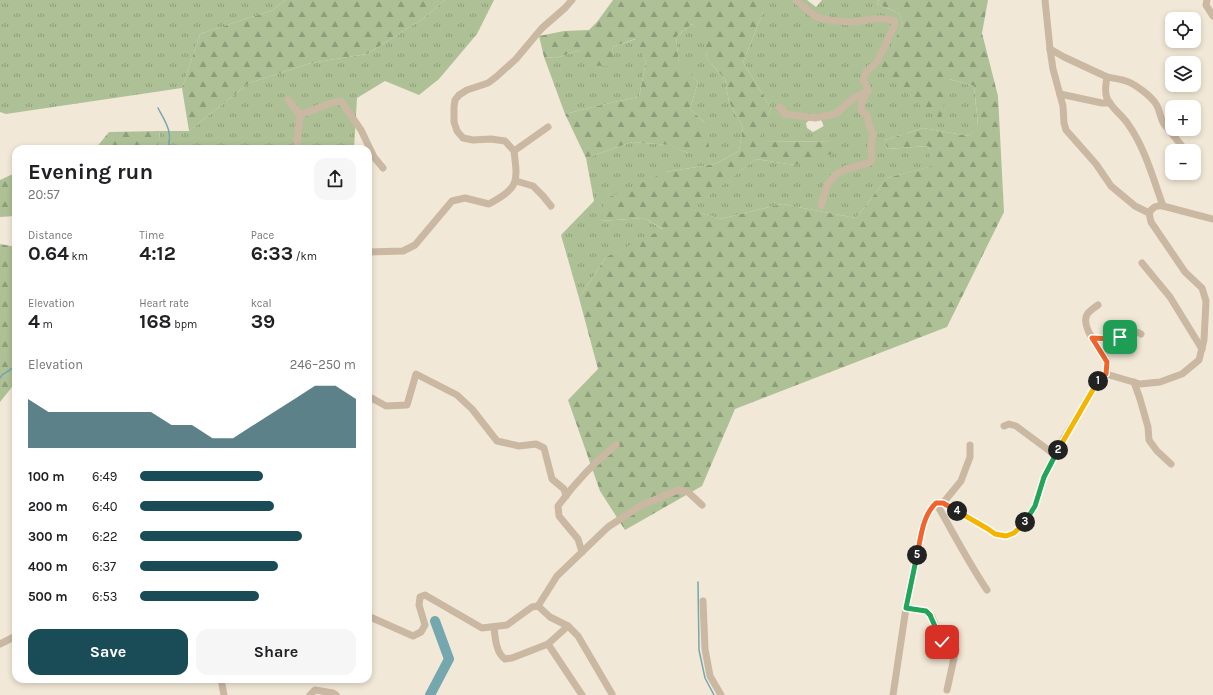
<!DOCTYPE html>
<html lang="en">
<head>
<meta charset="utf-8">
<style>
	:root { --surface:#fff; --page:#f6f6f6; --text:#202124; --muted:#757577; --accent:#1a4c57 }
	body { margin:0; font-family:Karla,sans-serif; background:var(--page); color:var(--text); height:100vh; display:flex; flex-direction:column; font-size:15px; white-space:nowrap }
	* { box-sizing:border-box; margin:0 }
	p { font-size:13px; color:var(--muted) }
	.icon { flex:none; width:22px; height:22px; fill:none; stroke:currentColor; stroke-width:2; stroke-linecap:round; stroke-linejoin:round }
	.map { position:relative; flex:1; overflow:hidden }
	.sheet { position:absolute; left:12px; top:145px; width:360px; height:538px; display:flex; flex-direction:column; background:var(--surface); border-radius:12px; box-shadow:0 2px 6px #0003 }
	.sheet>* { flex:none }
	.fabs { position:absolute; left:1165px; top:12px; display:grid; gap:8px }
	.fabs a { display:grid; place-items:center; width:36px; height:36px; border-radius:8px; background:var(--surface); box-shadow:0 2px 6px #0003; font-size:20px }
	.pin { position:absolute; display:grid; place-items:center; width:34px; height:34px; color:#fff; margin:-17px; border-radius:8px; box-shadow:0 2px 6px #0006 }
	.km { position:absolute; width:20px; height:20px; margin:-10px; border-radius:50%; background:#222; color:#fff; font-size:11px; line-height:20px; text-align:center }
	.round { display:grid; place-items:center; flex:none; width:42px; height:42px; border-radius:12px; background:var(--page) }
	.headline { display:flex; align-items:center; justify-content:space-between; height:68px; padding:0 16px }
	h1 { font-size:22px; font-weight:700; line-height:30px }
	.stats { display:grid; grid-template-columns:repeat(3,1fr); gap:6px; height:68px; padding:4px 16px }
	.stats div { display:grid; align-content:center }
	.stats b { font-size:20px; font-weight:700 }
	.stats small { font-size:11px; font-weight:400 }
	.stats p { font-size:11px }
	.chart { height:112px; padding:8px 16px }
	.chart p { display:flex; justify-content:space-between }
	.chart svg { width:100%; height:72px; margin-top:4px; fill:var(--accent); opacity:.7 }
	.action { display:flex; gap:8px; margin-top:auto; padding:8px 16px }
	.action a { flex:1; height:46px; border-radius:12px; background:var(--accent); color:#fff; font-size:16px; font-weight:700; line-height:46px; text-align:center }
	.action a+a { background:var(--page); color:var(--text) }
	ul { padding:0 16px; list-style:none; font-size:13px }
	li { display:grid; grid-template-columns:64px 48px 1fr; align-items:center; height:30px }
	li i { height:10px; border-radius:5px; background:var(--accent) }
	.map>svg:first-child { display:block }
	.grass { fill:url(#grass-tufts); fill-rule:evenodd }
	.forest { fill:url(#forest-firs) }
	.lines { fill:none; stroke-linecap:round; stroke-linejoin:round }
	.stream { stroke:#75a7af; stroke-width:1.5 }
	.river { stroke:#75a7af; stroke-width:10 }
	.minor { stroke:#cab8a3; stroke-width:7 }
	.split-1-casing { stroke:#fff; stroke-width:8 }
	.split-2-casing { stroke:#fff; stroke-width:8 }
	.split-3-casing { stroke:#fff; stroke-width:8 }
	.split-4-casing { stroke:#fff; stroke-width:8 }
	.split-5-casing { stroke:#fff; stroke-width:8 }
	.split-6-casing { stroke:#fff; stroke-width:8 }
	.split-7-casing { stroke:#fff; stroke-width:8 }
	.split-1 { stroke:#f0652b; stroke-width:5 }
	.split-2 { stroke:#f5b400; stroke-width:5 }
	.split-3 { stroke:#22a559; stroke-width:5 }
	.split-4 { stroke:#f5b400; stroke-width:5 }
	.split-5 { stroke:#f0652b; stroke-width:5 }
	.split-6 { stroke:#22a559; stroke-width:5 }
	.split-7 { stroke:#22a559; stroke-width:5 }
</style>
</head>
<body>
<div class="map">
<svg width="1213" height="695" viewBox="0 0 1213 695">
	<defs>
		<pattern id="grass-tufts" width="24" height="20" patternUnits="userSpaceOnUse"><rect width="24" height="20" fill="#aec196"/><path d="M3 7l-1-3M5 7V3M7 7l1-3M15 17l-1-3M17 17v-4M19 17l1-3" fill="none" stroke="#8e9d7a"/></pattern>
		<pattern id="forest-firs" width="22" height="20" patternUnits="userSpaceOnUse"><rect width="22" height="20" fill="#aec196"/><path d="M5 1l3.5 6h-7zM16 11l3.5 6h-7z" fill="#8e9d7a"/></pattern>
	</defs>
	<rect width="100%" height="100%" fill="#f2e8d7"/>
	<g class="grass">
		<path d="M0,0h285l-12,10 -73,24 -18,54 -176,26 -6,-2z"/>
		<path d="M445,0h49l-17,34 -38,45 -20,16 -34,-14 -28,17 -3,51h-196l2,-18h29l60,-48 62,-20 56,-9 57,-36z"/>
		<path d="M763,0h44l9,7 6,-7h57l-2,4 22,9 4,11 -21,42 9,9 58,4 25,7 4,40 -9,10 -46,-8 -38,12 2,9 41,-3 5,20 -46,12 -31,40 -74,-14 -62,15 -30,-10 66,-50 39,6 40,-24 -78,1 14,-34 -28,-46 20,-50zM815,116l5,2 4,8 -11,6 -6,-4 -1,-5z"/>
		<path d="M692,24l13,12 2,23 18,20 4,23 14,25 -4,24 -24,13 -49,8 -66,49 44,-3 20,12 -58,27 -27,41 -18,-63 33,-34 -8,-43 46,-16 38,3 18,8 17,-30 -15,-14 8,-27 -19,-18 -3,-27z"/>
		<path d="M636,39l10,23 -7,35 -25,5 -49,12 -21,-57 12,1 24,-8 35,16 -3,-19z"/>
	</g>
	<g class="forest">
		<path d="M285,0h160l-21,18 -57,36 -56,9 -62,20 -60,48 -7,-43 18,-54 73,-24z"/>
		<path d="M613,0h150v12l-20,50 28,46 -13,34 78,-1 -2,12 -39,12 -39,-6 -65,50 29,10 62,-15 74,14 31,-40 45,-12 -4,-20 -41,3 -2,-9 38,-12 46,8 9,-11 -4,-39 -25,-7 -8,40 -27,-18 -33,-35 22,-42 -4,-11 -22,-9 2,-4h109l-6,33 16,63 6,116 -57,115 -212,82 -33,77 -77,44 -25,-39 -32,-91 30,-31 -19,-71 27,-41 57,-28 -19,-11 -44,3 5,-22 61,-27 49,-8 24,-13 4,-24 -14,-25 -4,-23 -18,-20 -3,-23 -12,-12 -16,13 3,26 19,19 -8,27 15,14 4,24 -21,6 -19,-8 -37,-3 -46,16 -21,-44 49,-12 25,-5 7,-35 -11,-23 -23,8 4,20 -29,-2 -7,-15 -24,8 -12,-1 -5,-21 25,-5 25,-1 8,-8z"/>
		<path d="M160,131l-2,18h-63l14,-17z"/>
		<path d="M13,174l3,13v29l-16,1v-37z"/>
		<path d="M0,244l16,3v135l-16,20z"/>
	</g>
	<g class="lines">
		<g class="stream">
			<path d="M158,108c7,13 16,25 9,41"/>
			<path d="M0,378l2,-3 14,-9"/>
			<path d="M698,582l1,68 6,28 9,17"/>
		</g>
		<path class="river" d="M430,695l19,-36 -14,-38"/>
		<g class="minor">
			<path d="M796,0c6,5 13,12 19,16 10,5 36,7 46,5 12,-2 23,-4 34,0l-1,5 -10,22 -7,14 -11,10 -3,9c14,12 -14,26 4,34l2,10 4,9 -2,12 1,14 -3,3 -23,6 -11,6 -8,10 -6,21"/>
			<path d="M1045,0l5,49 14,8 43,20c-1,7 -3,14 0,21 4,10 15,17 21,26 17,24 25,54 35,82"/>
			<path d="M1207,0l-1,5 7,11"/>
			<path d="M1050,49l3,20 10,37 1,17 2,7 30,34 15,22 24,20 14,7"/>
			<path d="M1107,77c6,1 13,2 19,4 9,3 25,15 30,23 4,6 4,14 8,20l22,27"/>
			<path d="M1060,94l42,9h8"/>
			<path d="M288,100l12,15 -3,27 1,7"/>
			<path d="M779,107l4,3 1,4 31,4 20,-4 19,-16 14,-7"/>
			<path d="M300,115l31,-12 10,-2 20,29 13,27 9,11"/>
			<path d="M514,151l34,-24"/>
			<path d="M516,181l17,5 10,10 8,10"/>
			<path d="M368,252l35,-1 12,-6 37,-44 13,-3 24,6c30,-17 29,-21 25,-53l-9,-10 -14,-2 -18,1 -10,-2 -6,-7 -3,-9v-15l1,-7 4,-5 8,-5 21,-7 8,-6 20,-18 26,-31 23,-20 7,-8"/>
			<path d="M1142,263l28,34 32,52"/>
			<path d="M1098,305c-3,2 -7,5 -10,8 -10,13 14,37 19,48 1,4 0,9 -1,13"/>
			<path d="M1092,338c7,1 13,2 20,1 10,-1 20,-12 29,-5"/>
			<path d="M1134,382l6,17 8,28 1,13 8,11 14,13"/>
			<path d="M368,396l18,10 21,-1 9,-31 41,21 15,14 25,32 22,5 17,-2 8,4 8,31 12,10 2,7"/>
			<path d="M1004,426l5,-2 7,2 39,29"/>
			<path d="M936,503c17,29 32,59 51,87"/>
			<path d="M943,503l18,-22 9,-24v-12"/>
			<path d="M582,552l-4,-13 -19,-23 -1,-10c17,-23 36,-44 58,-61"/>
			<path d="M703,601l2,48 5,27 11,19"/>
			<path d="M538,606l19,-30 51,-49 32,-21 38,-16 10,2 14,13"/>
			<path d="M906,608l20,3 6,6 10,25 14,7 -9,41"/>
			<path d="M368,616l45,20 8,-4 4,-7 -6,-20 1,-8 5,-2 57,33 25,-3 25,-18 6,-1 12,11 18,9 -20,18 34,51"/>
			<path d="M568,626l10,10 34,58"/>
			<path d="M494,627c1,10 2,26 11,32l7,-1 36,-14"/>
			<path d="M0,644l16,-8"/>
			<path d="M221,679l3,16"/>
			<path d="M310,695l5,-5 18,3 3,2"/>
			<path d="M893,695l13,-87 18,-87 8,-14 4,-4h7l45,26 7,5 11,2 8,-3 11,-12 10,-15 9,-29 19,-38 38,-61 2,-3 3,-1 34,10 20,-2 22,-8 17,-14 5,-20 2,-39 -4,-13 -17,-16 -34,-50 -2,-9c4,-6 7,-8 14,-7l50,13"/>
		</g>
	</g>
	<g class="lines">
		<g class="split-1-casing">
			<path id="split-1" d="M1098,381l5,-6 3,-1 1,-12 -15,-24 20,1 8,-2"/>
		</g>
		<g class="split-2-casing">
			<path id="split-2" d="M1058,450l40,-69"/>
		</g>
		<g class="split-3-casing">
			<path id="split-3" d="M1025,522l10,-16 9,-29 14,-27"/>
		</g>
		<g class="split-4-casing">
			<path id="split-4" d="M957,511l31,18 7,5 11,2 8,-3 11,-11"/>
		</g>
		<g class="split-5-casing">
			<path id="split-5" d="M917,555c4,-17 5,-39 19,-52h7l14,8"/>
		</g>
		<g class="split-6-casing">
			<path id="split-6" d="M917,555l-11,53 20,3 4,4"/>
		</g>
		<g class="split-7-casing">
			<path id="split-7" d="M930,615l12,27"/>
		</g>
		<use href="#split-1" class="split-1"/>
		<use href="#split-2" class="split-2"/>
		<use href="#split-3" class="split-3"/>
		<use href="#split-4" class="split-4"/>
		<use href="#split-5" class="split-5"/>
		<use href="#split-6" class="split-6"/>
		<use href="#split-7" class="split-7"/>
	</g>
</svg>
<div class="fabs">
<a><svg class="icon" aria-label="locate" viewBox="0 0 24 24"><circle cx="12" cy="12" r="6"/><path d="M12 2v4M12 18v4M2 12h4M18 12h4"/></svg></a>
<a><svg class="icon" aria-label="layers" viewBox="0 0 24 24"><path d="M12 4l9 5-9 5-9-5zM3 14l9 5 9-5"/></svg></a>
<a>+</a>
<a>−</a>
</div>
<div class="pin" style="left:1120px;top:337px;background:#1e9e55"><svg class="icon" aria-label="arrive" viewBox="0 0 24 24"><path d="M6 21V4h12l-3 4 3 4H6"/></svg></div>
<div class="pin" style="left:942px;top:642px;background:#d93025"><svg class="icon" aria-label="check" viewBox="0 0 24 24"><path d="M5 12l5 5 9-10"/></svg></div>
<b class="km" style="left:1098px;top:381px">1</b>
<b class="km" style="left:1058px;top:450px">2</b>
<b class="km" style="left:1025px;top:522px">3</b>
<b class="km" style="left:957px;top:511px">4</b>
<b class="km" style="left:917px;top:555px">5</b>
<section class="sheet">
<div class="headline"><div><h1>Evening run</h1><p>20:57</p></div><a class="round"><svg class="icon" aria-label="share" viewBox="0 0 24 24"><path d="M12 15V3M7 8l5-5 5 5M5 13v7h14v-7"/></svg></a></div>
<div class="stats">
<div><p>Distance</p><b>0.64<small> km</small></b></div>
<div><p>Time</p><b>4:12</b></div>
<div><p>Pace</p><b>6:33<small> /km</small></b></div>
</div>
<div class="stats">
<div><p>Elevation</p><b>4<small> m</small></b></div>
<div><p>Heart rate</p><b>168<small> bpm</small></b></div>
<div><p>kcal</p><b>39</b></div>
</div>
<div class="chart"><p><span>Elevation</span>246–250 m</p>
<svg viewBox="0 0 160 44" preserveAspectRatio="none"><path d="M0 44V14L10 22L20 22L30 22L40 22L50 22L60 22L70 30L80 30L90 38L100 38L110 30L120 22L130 14L140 6L150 6L160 14V44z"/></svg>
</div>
<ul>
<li><b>100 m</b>6:49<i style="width:57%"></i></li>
<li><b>200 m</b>6:40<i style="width:62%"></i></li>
<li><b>300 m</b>6:22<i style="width:75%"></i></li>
<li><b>400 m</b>6:37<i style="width:64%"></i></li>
<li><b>500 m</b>6:53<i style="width:55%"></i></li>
</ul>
<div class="action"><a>Save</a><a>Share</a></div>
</section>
</div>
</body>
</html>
